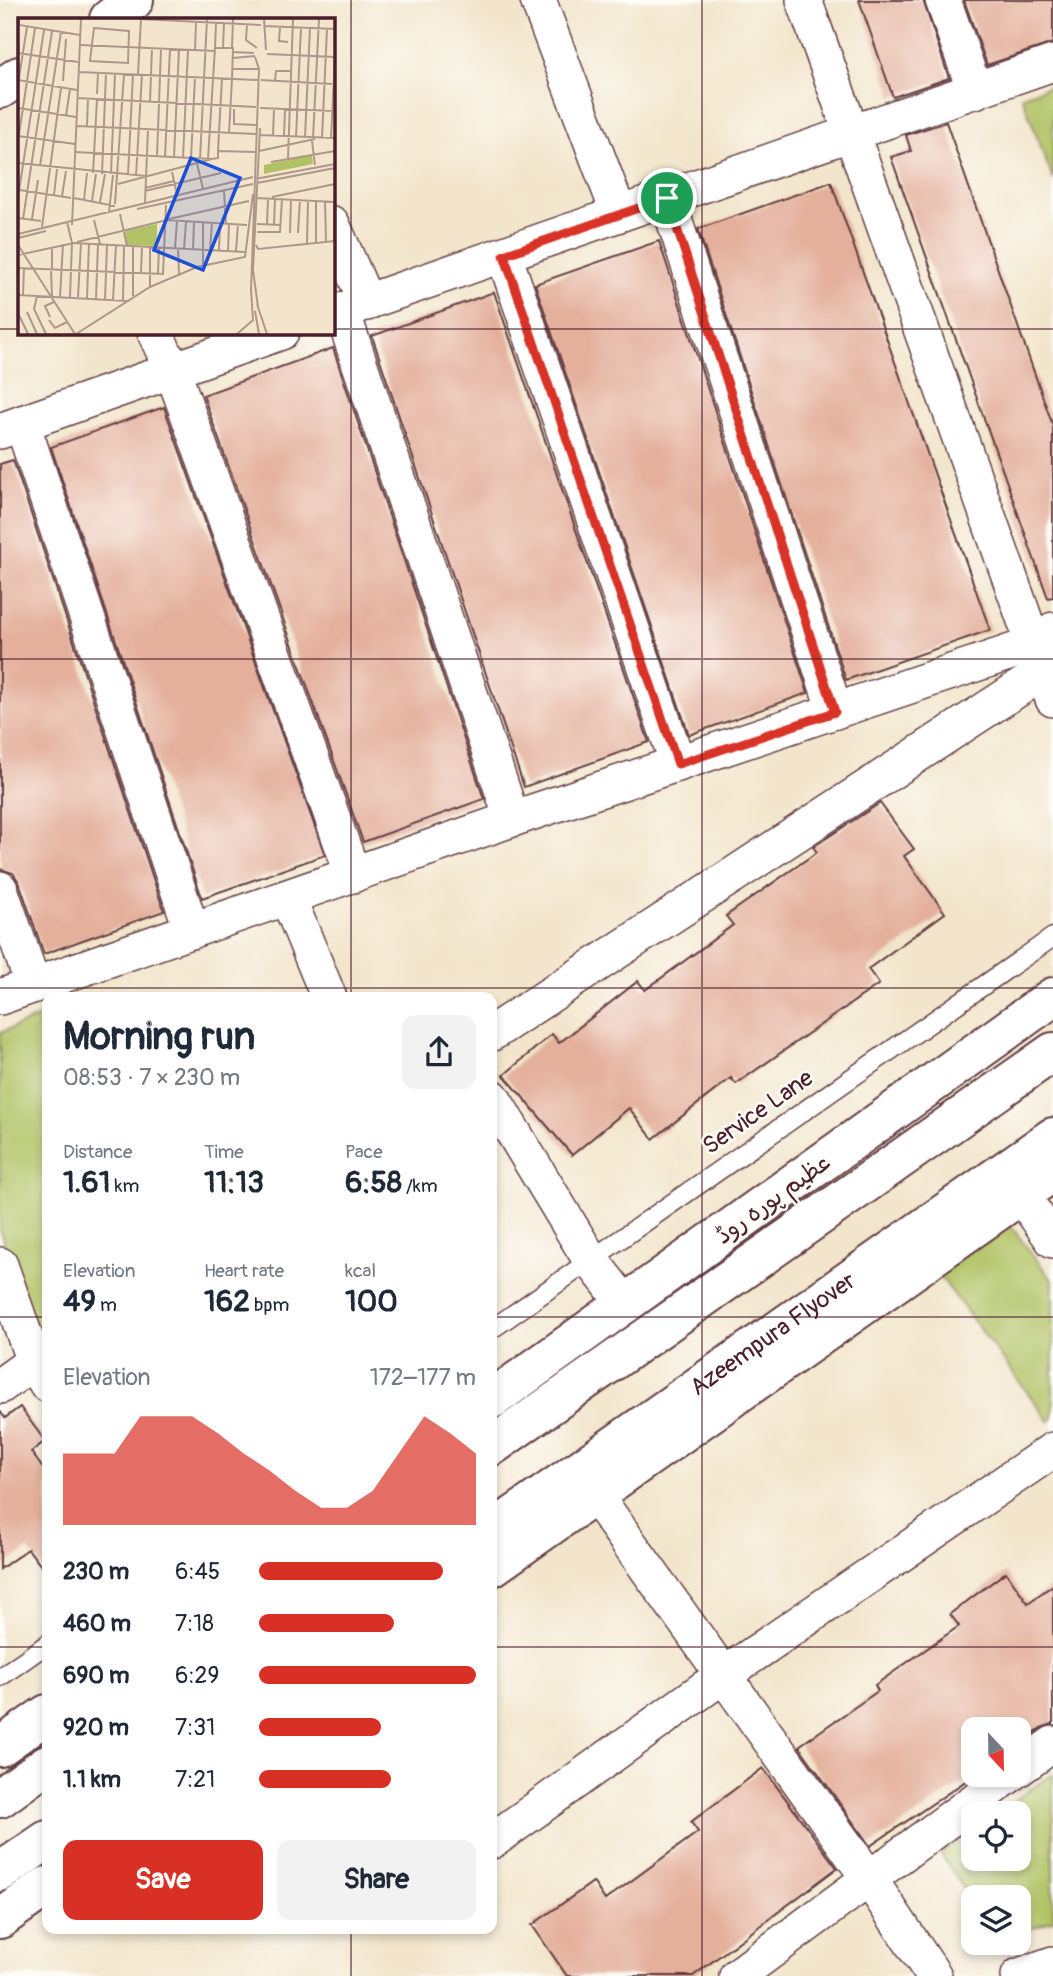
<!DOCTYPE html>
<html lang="en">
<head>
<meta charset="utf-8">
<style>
	:root { --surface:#fff; --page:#f2f2f3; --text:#1f2937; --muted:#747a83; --accent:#d93025 }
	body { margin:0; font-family:Pangolin,"Playpen Sans Arabic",sans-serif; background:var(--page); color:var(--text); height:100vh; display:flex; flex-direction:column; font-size:26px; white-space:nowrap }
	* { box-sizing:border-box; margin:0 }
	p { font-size:23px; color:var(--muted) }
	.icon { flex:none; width:38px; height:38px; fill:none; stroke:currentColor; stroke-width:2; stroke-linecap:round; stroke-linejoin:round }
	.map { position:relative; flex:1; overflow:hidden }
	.drawer { position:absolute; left:42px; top:992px; width:455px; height:942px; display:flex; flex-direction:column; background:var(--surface); border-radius:14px; box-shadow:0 4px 10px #0003 }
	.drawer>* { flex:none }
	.needle { width:46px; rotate:158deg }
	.fabs { position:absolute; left:961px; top:1717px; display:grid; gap:14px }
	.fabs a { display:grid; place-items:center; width:70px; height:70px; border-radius:14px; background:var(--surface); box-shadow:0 4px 10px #0003; font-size:35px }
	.pin { position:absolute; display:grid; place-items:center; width:60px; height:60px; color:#fff; margin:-30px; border:4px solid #fff; border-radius:50%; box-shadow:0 2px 7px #0007 }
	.round { display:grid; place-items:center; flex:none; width:74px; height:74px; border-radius:14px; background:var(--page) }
	.headline { display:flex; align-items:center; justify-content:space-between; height:119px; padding:0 21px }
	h1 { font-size:38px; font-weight:700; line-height:52px }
	.stats { display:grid; grid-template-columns:repeat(3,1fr); gap:10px; height:119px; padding:7px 21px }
	.stats div { display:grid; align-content:center }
	.stats b { font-size:30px; font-weight:700 }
	.stats small { font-size:19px; font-weight:400 }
	.stats p { font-size:19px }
	.chart { height:196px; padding:14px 21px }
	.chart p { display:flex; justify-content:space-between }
	.chart svg { width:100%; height:126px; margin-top:7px; fill:var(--accent); opacity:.7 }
	.primary-button { display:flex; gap:14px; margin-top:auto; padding:14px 21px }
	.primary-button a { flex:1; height:80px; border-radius:14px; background:var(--accent); color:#fff; font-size:28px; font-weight:700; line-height:80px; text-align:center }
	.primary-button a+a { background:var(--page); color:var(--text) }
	ul { padding:0 21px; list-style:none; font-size:23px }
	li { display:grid; grid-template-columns:112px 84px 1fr; align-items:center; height:52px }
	li i { height:18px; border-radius:9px; background:var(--accent) }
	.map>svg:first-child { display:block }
	.green { fill:#b1c265; stroke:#7e7048; stroke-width:2 }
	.building { fill:#e4b09c }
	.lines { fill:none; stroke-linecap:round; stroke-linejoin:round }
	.lane-casing { stroke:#633d43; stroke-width:21 }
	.street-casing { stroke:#633d43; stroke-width:38 }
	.secondary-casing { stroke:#633d43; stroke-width:42 }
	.lane { stroke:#fff; stroke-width:18 }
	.street { stroke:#fff; stroke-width:35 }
	.secondary { stroke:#fff; stroke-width:38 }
	.route-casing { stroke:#fff; stroke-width:14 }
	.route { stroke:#d93025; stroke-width:9 }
	.grid { fill:none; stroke:#4a1f2b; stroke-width:2; stroke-opacity:0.55 }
	.labels { text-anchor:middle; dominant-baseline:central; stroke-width:5; stroke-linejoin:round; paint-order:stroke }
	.street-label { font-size:24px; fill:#4a1f2b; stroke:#fdfcf7 }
	.inset-road { fill:none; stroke:#af968b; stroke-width:2 }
	.view { fill:#1d4ed8; fill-opacity:0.15; stroke:#1d4ed8; stroke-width:3.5 }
	.inset-edge { fill:none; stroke:#4a1f2b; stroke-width:3.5 }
</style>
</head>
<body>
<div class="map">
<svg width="1053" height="1976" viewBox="0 0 1053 1976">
	<rect width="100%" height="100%" fill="#fdfcf7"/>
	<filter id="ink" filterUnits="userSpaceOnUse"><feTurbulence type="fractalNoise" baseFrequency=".0143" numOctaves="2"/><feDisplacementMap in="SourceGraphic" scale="14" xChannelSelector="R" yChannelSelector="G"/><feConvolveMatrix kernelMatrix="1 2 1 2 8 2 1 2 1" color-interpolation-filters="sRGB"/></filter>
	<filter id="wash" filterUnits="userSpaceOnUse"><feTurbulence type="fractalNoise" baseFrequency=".00686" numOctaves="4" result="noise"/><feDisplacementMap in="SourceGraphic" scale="28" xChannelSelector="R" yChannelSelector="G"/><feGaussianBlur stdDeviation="1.57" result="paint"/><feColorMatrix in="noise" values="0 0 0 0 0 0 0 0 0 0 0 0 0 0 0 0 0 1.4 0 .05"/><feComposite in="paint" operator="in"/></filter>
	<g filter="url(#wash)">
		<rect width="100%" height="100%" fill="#f2e5cb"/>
		<g class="green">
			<path d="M1053,85v95l-31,-84z"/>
			<path d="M47,1014v305l-17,15 -30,-104v-197z"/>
			<path d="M1006,1220l47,61v137l-4,3 -112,-149z"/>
			<path d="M1053,1774v146l-34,13 -1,-36h-45v6l-33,-50 33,-23v28h45v-45h-21z"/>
		</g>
		<g id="blocks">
			<g class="building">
				<path d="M859,0h64l26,78 -56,19z"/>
				<path d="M964,0h89v43l-66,22z"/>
				<path d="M946,122l107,304v171l-5,1 -157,-441 20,-6 -5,-16z"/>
				<path d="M831,182l159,448 -144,50 -148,-451z"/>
				<path d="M659,241l149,452 -119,42 -154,-451z"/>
				<path d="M494,292l155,450 -125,45 -152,-451z"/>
				<path d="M333,348l151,451 -121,43 -160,-447z"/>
				<path d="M164,407l161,448 -123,43 -151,-451z"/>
				<path d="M13,460l151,451 -120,43 -25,-72 -6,-9 -13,-4v-405z"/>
				<path d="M880,803l34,46 -10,7 41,57 -77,56 11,15 -143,100 -5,-6 -78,61 -24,-31 -57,47 -68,-80 48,-41 7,9 79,-62 7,9 88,-65 -7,-9 91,-64 -4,-5z"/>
				<path d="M20,1407l25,34 -14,11 16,22v100l-19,-25 -28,20v-158l5,7z"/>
				<path d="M1006,1572l22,31 25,-18v139l-12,4 -23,16v-15h-45v45h3l-106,72 -71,-100 79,-55 -3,-6 84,-59 -9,-12z"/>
				<path d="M763,1768l74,100 -144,108h-126l-35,-51 61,-43 12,18 93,-68 -7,-10z"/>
			</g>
		</g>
	</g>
	<g filter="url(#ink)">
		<use href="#blocks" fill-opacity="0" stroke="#633d43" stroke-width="2"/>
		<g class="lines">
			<g class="lane-casing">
				<g id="lane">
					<path d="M492,1329l561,-392"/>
					<path d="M0,1677l47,-33"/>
				</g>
			</g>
			<g class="street-casing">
				<g id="street">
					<path d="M538,0l81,214"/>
					<path d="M804,0l249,699"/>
					<path d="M943,0l32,91"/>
					<path d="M667,198l168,513"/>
					<path d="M332,224l35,79"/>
					<path d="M504,255l174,509"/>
					<path d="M342,311l170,508"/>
					<path d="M332,314l721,-251"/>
					<path d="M155,332l18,40 180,503"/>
					<path d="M22,423l170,508"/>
					<path d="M0,431l281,-99"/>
					<path d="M0,889l33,96"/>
					<path d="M288,898l41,100"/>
					<path d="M0,997l512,-178 520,-174 21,-15"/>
					<path d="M492,1033l550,-360"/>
					<path d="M492,1097l98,162 36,46"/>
					<path d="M1031,1209l22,31"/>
					<path d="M0,1265l34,97 13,22"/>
					<path d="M0,1386l47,-34"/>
					<path d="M594,1494l274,383 66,99"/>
					<path d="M1018,1769l35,-25"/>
					<path d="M492,1841l230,-165 331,-226"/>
					<path d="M737,1976l274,-202"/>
					<path d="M1019,1976l34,-12"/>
				</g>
			</g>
			<g class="secondary-casing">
				<g id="secondary">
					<path d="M109,19l25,-19"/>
					<path d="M0,89l19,-13"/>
					<path d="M492,1399l561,-402"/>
					<path d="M492,1446l561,-394"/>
					<path id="s1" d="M492,1531l561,-394"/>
					<path d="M492,1567l561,-395"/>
					<path d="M0,1747l47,-33"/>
					<path d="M0,1798l47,-34"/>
					<path d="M0,1872l47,-32"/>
					<path d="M0,1919l47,-33"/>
				</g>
			</g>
			<use href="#lane" class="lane"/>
			<use href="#street" class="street"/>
			<use href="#secondary" class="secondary"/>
		</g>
	</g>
	<g class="lines" filter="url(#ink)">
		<g class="route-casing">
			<path id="route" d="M667,198l168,514 -157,52 -174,-509z"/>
		</g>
		<use href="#route" class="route"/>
	</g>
	<path class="grid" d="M351,0v998M702,0v1976M0,329h19M332,329h721M0,659h1053M0,988h1053M0,1317h47M492,1317h561M0,1647h47M492,1647h561M351,1928v48"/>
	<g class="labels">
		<g class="street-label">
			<text transform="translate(758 1112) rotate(-35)">Service Lane</text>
			<text transform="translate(773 1199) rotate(-36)">عظیم پورہ روڈ</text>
			<text stroke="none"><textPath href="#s1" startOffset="343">Azeempura Flyover</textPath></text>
		</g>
	</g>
	<g transform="translate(18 18)">
		<rect width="317" height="317" fill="#f2e5cb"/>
		<path d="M294,137l1,9 -49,10v-9zM139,206v22l-30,-1 -2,-14z" fill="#b1c265"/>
		<path class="inset-road" d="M1,1v6l61,10M121,1l122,6M246,1l2,31M229,6l-1,16 11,8M246,8l71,3M262,9l-1,14 9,1M76,10l35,3 -1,32 -38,-2zM63,27l134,6M197,30l1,-25M205,30l1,-25M214,30l1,-29M177,32l1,-28M215,34l21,1M0,35l60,9M249,36l68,3M215,40l22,-2M214,51h26M61,54l179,8M120,56l3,-55M0,62l59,10M243,62l71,4M45,63l3,-42M257,63l1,-10h14M0,66l9,-57M79,76l1,-21M59,80l179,9M132,83l2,-53M0,90l58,9M242,90l75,3M216,91v15l22,1M48,98l4,-27M59,108l179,8M69,108l1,-28M211,115l3,-54M242,117l75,3M0,118l57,8M255,118l1,-28M266,118l1,-27M278,119l5,-110M287,119l5,-109M295,120l6,-119M304,120l5,-109M313,120l4,-81M0,123l17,-113M294,123l3,24M200,133l4,-73M241,133l56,-12M56,134l138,7 6,-1v-7l37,1M139,138l4,-107M147,139l5,-108M156,139l5,-108M165,140l5,-108M173,140l4,-81M270,140l5,-139M178,141l7,30M182,141l7,-140M190,141l7,-111h18l-1,31M253,144l64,-11M0,145l128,13M22,148l21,-134M154,154l5,22M75,155l4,-74M84,156l4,-101M93,156l4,-100M110,157l5,-101M118,158l6,-102M237,161l80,-15M239,165l78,-15M100,166l94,-25M127,170l29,-7M2,172l51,8M127,173l76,-18M206,173l2,33M36,177l3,-26M44,178l4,-25M0,179l26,-167M254,179l63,-13M56,180l41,8M238,180l79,4M66,182l3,-27M74,183l4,-27M307,183l1,40M82,184l5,-28M127,184l3,-73M316,184v39M97,186l9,-130M119,191l116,-25M91,194l4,-37M102,196l7,32M0,200l23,3M5,201l29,-188M14,201l6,-39M151,201l80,-18M76,202l6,24M49,204l5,21 -2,54M185,205v43M239,206l24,1M249,206l1,-25M54,207l9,-206M256,207l1,-27M24,209l19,-139M239,214h23l2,-33M272,215l1,-34M280,215l2,-34M0,216l235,-57M0,220l28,-7M59,224l90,-22 80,5M298,224v-42M289,225l1,-43M0,227l57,89M238,227l2,4 77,-8M115,228v50M34,229v22M157,230l2,-27M160,230l1,26M166,231l2,-27M175,231l1,-27M192,232l2,-27M201,232l1,-27M210,233l1,-27M218,233l2,-27M0,237l56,-12 171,9M0,250l145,6 3,-69M33,251l1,28M123,254l1,-25M140,255l1,-26M132,269v-40M233,273l8,-222 -4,-12M0,277l109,6M5,277l1,-27M19,278l-3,13 12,25M42,279l3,-53M60,279l3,-54M69,280l2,-54M78,281l2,-55M87,282l2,-55M95,282l3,-55M105,283l1,-55M239,286l10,30M240,289l-5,-37 7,-142M237,293l4,23M9,294l10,22M1,297l9,19M32,299l-5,-11 9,-4M31,302l6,8 12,-6M58,316l74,-47 47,-20 48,-10 8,-63M219,316l16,-14 -2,-31"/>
		<path class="view" d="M173,140l49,20 -37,92 -49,-20z"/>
		<rect width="317" height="317" class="inset-edge"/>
	</g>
</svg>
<div class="fabs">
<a><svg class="needle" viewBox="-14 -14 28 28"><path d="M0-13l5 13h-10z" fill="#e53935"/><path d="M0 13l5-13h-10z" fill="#747a83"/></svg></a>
<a><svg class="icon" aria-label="locate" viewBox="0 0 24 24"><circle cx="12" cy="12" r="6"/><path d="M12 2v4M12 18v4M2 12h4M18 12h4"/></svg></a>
<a><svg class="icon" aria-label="layers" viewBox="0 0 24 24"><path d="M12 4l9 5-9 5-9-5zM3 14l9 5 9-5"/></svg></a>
</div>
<div class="pin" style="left:667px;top:198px;background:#1e9e55"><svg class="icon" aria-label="arrive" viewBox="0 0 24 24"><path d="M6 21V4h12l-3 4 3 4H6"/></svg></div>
<section class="drawer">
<div class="headline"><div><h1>Morning run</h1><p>08:53 · 7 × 230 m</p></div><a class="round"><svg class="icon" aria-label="share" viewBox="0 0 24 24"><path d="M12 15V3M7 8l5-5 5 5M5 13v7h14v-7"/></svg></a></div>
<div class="stats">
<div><p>Distance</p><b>1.61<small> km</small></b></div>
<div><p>Time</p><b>11:13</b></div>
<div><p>Pace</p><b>6:58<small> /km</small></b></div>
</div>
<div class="stats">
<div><p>Elevation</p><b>49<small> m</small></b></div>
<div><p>Heart rate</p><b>162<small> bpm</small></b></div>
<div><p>kcal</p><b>100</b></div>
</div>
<div class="chart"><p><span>Elevation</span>172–177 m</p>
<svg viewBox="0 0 160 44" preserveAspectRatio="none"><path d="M0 44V19L10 19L20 19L30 6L40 6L50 6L60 12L70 19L80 25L90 32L100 38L110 38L120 32L130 19L140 6L150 12L160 19V44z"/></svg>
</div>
<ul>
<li><b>230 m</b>6:45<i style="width:85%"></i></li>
<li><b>460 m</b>7:18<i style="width:62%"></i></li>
<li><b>690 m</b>6:29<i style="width:100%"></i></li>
<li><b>920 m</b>7:31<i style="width:56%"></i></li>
<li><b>1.1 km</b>7:21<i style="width:61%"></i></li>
</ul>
<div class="primary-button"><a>Save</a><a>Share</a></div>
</section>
</div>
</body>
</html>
